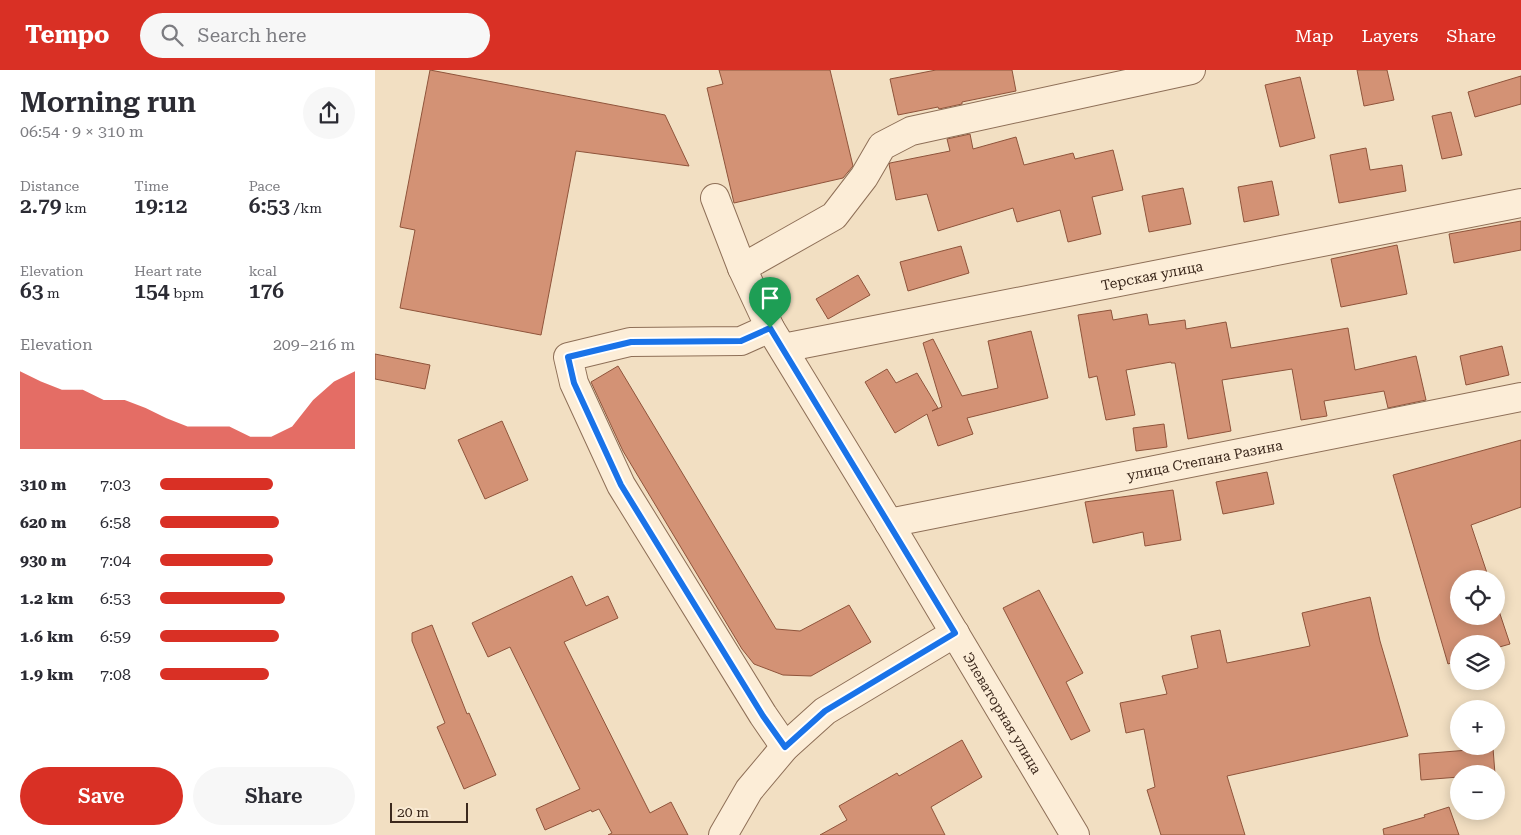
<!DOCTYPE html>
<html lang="en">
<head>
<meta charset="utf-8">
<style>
	:root { --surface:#fff; --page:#f7f7f7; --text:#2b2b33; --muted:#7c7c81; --accent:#d93025 }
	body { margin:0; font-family:"Roboto Serif",serif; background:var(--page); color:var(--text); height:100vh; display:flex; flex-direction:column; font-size:19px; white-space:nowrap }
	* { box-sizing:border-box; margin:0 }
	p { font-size:16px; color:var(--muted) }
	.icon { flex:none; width:28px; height:28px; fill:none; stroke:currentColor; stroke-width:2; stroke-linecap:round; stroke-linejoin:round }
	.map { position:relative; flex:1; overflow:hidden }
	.details { display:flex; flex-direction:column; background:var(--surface); width:375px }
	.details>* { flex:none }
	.buttons { position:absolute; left:1075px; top:500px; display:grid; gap:10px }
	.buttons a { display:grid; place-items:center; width:55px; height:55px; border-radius:50%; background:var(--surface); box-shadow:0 2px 12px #0003; font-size:25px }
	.scale { position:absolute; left:15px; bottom:12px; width:78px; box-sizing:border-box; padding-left:5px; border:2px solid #3c291d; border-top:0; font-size:14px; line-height:18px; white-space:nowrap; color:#3c291d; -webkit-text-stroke:4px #f9ead3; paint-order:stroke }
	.pin { position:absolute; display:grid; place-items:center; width:42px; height:42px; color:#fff; margin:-51px -21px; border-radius:50% 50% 50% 0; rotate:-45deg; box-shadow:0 0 5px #0007 }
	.pin .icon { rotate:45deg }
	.round { display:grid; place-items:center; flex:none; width:52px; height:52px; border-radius:26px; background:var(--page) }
	.summary { display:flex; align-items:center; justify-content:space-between; height:85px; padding:0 20px }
	h1 { font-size:28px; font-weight:600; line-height:38px }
	.stats { display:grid; grid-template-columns:repeat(3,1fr); gap:8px; height:85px; padding:5px 20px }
	.stats div { display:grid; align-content:center }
	.stats b { font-size:21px; font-weight:600 }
	.stats small { font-size:14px; font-weight:400 }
	.stats p { font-size:14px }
	.chart { height:140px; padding:10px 20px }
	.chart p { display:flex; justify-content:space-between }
	.chart svg { width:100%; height:90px; margin-top:5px; fill:var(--accent); opacity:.7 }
	.primary-button { display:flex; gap:10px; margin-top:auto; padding:10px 20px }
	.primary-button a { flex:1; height:58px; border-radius:30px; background:var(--accent); color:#fff; font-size:20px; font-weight:600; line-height:58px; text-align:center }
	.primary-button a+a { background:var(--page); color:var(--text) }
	ul { padding:0 20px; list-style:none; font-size:16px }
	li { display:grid; grid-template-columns:80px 60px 1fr; align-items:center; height:38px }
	li i { height:12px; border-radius:6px; background:var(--accent) }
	header { display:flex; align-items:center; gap:30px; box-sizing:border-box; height:70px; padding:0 25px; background:var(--accent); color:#fff }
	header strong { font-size:24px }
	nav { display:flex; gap:28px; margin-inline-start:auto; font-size:18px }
	.search { width:350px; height:45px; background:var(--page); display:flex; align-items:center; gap:12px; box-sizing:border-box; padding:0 18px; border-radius:28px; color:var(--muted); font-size:19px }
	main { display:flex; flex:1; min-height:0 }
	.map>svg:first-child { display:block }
	.building { fill:#d39275; stroke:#8f543b }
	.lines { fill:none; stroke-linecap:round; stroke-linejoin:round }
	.minor-casing { stroke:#8e6f57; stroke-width:30 }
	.minor { stroke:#fcedd7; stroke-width:28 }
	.route-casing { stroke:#fff; stroke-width:10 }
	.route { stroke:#1a73e8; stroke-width:6 }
	.labels { text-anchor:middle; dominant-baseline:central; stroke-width:4.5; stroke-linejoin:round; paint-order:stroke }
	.street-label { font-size:14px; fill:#3c291d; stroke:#f9ead3 }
</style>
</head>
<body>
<header>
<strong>Tempo</strong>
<div class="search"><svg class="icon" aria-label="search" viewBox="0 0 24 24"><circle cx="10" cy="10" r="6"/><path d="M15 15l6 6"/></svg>Search here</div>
<nav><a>Map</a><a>Layers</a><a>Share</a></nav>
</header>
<main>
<section class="details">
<div class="summary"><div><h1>Morning run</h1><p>06:54 · 9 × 310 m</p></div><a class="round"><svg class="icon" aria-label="share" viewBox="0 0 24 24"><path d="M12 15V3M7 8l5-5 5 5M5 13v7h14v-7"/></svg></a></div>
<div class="stats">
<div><p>Distance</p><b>2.79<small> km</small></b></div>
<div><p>Time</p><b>19:12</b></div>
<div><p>Pace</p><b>6:53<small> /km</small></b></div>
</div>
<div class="stats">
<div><p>Elevation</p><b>63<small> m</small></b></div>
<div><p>Heart rate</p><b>154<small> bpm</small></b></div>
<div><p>kcal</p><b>176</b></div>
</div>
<div class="chart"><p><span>Elevation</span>209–216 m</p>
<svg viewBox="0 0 160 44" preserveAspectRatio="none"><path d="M0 44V6L10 11L20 15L30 15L40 20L50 20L60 24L70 29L80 33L90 33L100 33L110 38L120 38L130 33L140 20L150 11L160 6V44z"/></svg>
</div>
<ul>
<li><b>310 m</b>7:03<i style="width:58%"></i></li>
<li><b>620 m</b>6:58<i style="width:61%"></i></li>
<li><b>930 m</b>7:04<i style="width:58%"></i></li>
<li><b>1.2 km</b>6:53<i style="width:64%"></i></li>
<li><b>1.6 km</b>6:59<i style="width:61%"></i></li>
<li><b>1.9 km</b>7:08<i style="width:56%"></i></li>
</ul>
<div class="primary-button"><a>Save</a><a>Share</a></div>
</section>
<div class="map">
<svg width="1146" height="765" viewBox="0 0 1146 765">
	<rect width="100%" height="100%" fill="#f2dfc2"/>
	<g class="building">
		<path d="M55,0l235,45 24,51 -113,-15 -35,184 -141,-27 15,-78 -15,-3z"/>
		<path d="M344,0h111l23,96 -10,12 -109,25 -27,-115 16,-4z"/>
		<path d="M561,0h76l4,21 -54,11v2l-23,5 -1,-2 -40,8 -8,-36z"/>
		<path d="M982,0h30l7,30 -30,6z"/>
		<path d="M1146,6v28l-46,13 -7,-25z"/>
		<path d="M925,7l15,61 -35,9 -15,-62z"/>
		<path d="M1076,42l11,43 -20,4 -10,-43z"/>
		<path d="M595,64l3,15 43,-12 8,28 49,-12 2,6 38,-9 10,40 -31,7 9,37 -33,8 -8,-32 -43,12 -4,-14 -75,23 -11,-37 -31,6 -7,-36 1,-1 60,-12 -3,-12z"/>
		<path d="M991,78l4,22 32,-5 4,26 -67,12 -9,-48z"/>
		<path d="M897,111l7,34 -35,7 -6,-35z"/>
		<path d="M808,118l8,36 -42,8 -7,-36z"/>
		<path d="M1146,151v29l-67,13 -5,-29z"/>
		<path d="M1022,175l10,49 -66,13 -10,-48z"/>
		<path d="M586,176l8,27 -61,18 -8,-29z"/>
		<path d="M483,205l12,20 -42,24 -12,-20z"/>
		<path d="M736,240l2,10 34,-6 2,11 36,-5 1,9 40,-7 5,26 117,-20 7,42 61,-14 10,44 -38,8 -4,-17 -60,10 3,15 -26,4 -9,-51 -70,11 9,51 -43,8 -13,-76h-4v-1l-45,8 9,45 -29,5 -9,-44 -8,2 -11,-63z"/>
		<path d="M656,261l17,67 -81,20 6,16 -35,12 -11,-32 -32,19 -30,-51 22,-13 9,14 21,-10 21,35 -6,3 10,-4 -19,-64 10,-4 29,57 36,-8 -10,-47z"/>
		<path d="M1127,276l7,29 -43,10 -6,-29z"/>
		<path d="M0,284l55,11 -5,24 -50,-10z"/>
		<path d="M243,296l158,263 24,2 49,-26 22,37 -60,34 -28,-1 -29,-11 -12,-15 -119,-198 -32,-69z"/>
		<path d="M127,351l26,59 -43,19 -27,-59z"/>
		<path d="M789,354l3,23 -31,4 -3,-23z"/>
		<path d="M1146,370v67l-50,18 18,54h-30v37h37v-14l14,42 -14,4v-4h-37v16l-11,4 -55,-189z"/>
		<path d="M892,402l7,32 -51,10 -7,-32z"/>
		<path d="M798,420l8,50 -36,6 -2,-14 -50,11 -8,-41z"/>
		<path d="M197,506l14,30 22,-10 10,22 -54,24 86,171 21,-11 17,33h-80l4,-2 -13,-24 -7,3 -1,-2 -46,20 -9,-21 44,-20 -70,-142 -22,10 -16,-34z"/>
		<path d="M664,520l44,83 -17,9 24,49 -19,9 -68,-132z"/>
		<path d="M995,527l10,44 28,95 -181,40 18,59h-84l-14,-45 8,-3 -11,-58 -18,4 -6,-30 47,-9 -5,-18 36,-8 -7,-32 29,-6 7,33 83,-17 -8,-33z"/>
		<path d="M57,555l35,89 2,-1 27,62 -32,14 -27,-62 8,-4 -33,-82v-8z"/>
		<path d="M587,670l20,37 -51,30 14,28h-125l27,-15 -8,-14 58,-33 2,3z"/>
		<path d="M1118,678l2,26h-36v3l-38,3 -2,-26z"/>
		<path d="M1074,737l10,28h-75l-1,-6 42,-12 -1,-2z"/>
	</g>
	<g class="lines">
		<g class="minor-casing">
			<g id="minor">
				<path id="s1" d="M340,128l27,70 28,60 119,195 186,312"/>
				<path d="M367,198l92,-52 30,-39 18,-31 29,-15 280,-61"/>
				<path d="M395,258l-29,13 -111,1 -62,15 6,26 47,102 142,230 22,32"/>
				<path id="s2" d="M408,278l738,-145"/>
				<path id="s3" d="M514,453l632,-126"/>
				<path d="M348,765l26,-45 36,-43 40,-36 130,-78"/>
			</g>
		</g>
		<use href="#minor" class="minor"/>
	</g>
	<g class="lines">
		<g class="route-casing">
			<path id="route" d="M395,258l185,305 -130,78 -40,36 -22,-31 -142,-231 -47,-102 -6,-26 63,-15 110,-1z"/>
		</g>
		<use href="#route" class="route"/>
	</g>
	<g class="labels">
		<g class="street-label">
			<text stroke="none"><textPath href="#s2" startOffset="376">Терская улица</textPath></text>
			<text stroke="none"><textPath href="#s3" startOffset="322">улица Степана Разина</textPath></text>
			<text stroke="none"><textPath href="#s1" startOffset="591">Элеваторная улица</textPath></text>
		</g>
	</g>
</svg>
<div class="buttons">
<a><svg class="icon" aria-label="locate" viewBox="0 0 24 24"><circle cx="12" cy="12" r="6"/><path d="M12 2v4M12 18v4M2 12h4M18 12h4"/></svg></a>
<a><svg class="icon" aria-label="layers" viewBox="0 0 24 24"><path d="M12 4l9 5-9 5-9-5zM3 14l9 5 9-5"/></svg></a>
<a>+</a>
<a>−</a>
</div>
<div class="scale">20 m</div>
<div class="pin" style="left:395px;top:258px;background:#1e9e55"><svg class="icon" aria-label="arrive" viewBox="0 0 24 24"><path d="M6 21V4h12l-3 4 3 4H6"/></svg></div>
</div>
</main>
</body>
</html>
